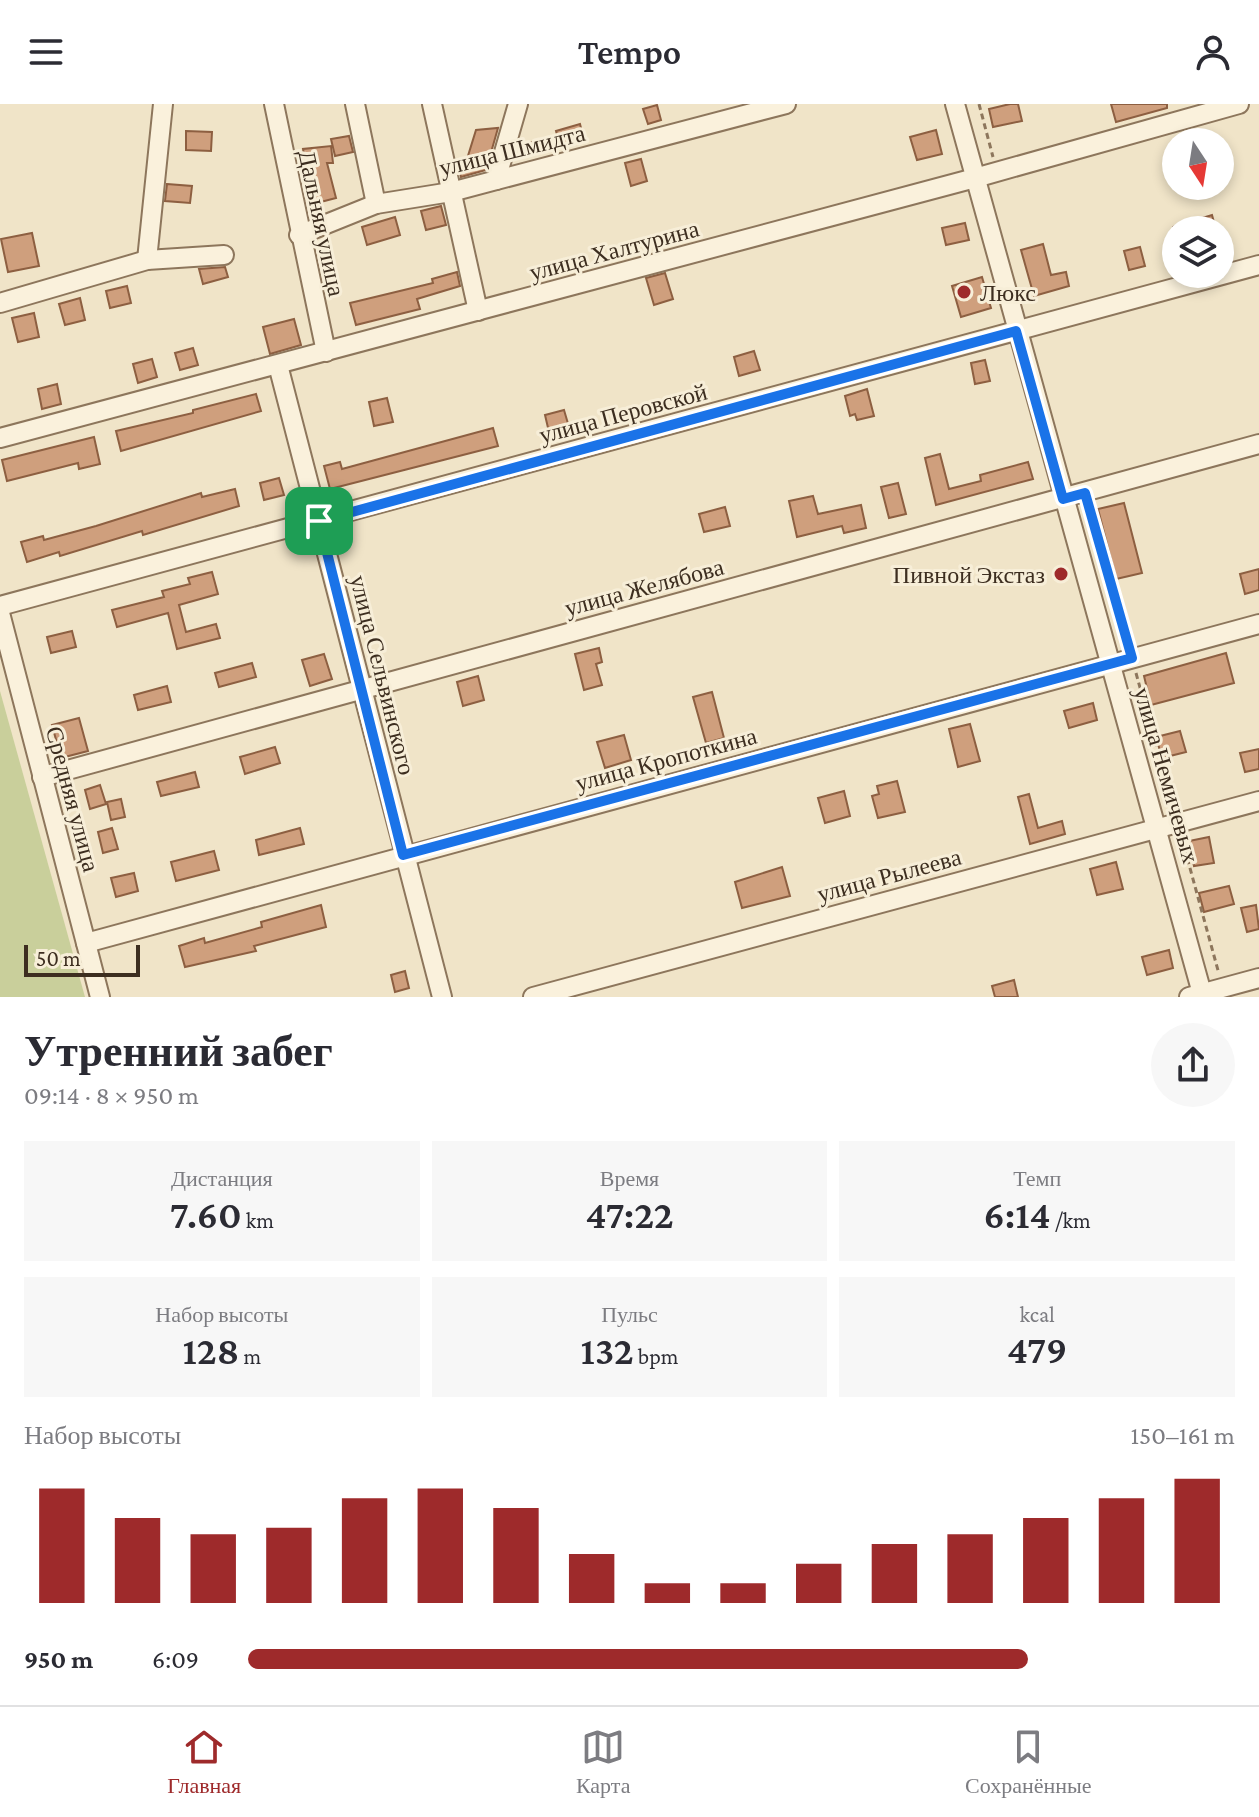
<!DOCTYPE html>
<html lang="ru">
<head>
<meta charset="utf-8">
<style>
	:root { --surface:#fff; --page:#f7f7f7; --text:#2b2b33; --muted:#7c7c81; --line:#e1e1e2; --accent:#9e2a2b }
	body { margin:0; font-family:"Crimson Pro",serif; background:var(--page); color:var(--text); height:100vh; display:flex; flex-direction:column; font-size:30px; white-space:nowrap }
	* { box-sizing:border-box; margin:0 }
	p { font-size:26px; color:var(--muted) }
	.icon { flex:none; width:44px; height:44px; fill:none; stroke:currentColor; stroke-width:2; stroke-linecap:round; stroke-linejoin:round }
	.map { position:relative; height:893px; overflow:hidden }
	.details { display:flex; flex-direction:column; background:var(--surface); flex:1 }
	.details>* { flex:none }
	.needle { width:52px; rotate:168deg }
	.tools { position:absolute; left:1162px; top:24px; display:grid; gap:16px }
	.tools a { display:grid; place-items:center; width:72px; height:72px; border-radius:50%; background:var(--surface); box-shadow:0 4px 12px #0003; font-size:40px }
	.scale { position:absolute; left:24px; bottom:20px; width:116px; box-sizing:border-box; padding-left:8px; border:4px solid #3d2e20; border-top:0; font-size:22px; line-height:28px; white-space:nowrap; color:#3d2e20; -webkit-text-stroke:6px #f7eed8; paint-order:stroke }
	.pin { position:absolute; display:grid; place-items:center; width:68px; height:68px; color:#fff; margin:-34px; border-radius:16px; box-shadow:0 4px 12px #0006 }
	.round { display:grid; place-items:center; flex:none; width:84px; height:84px; border-radius:42px; background:var(--page) }
	.head { display:flex; align-items:center; justify-content:space-between; height:136px; padding:0 24px }
	h1 { font-size:44px; font-weight:600; line-height:60px }
	.figures { display:grid; grid-template-columns:repeat(3,1fr); gap:12px; height:136px; padding:8px 24px }
	.figures div { display:grid; align-content:center; border-radius:0px; background:var(--page); text-align:center }
	.figures b { font-size:40px; font-weight:600 }
	.figures small { font-size:22px; font-weight:400 }
	.figures p { font-size:22px }
	.chart { height:224px; padding:16px 24px }
	.chart p { display:flex; justify-content:space-between }
	.chart svg { width:100%; height:144px; margin-top:8px; stroke:var(--accent); stroke-width:6 }
	ul { padding:0 24px; list-style:none; font-size:26px }
	li { display:grid; grid-template-columns:128px 96px 1fr; align-items:center; height:60px }
	li i { height:20px; border-radius:10px; background:var(--accent) }
	header { display:flex; justify-content:space-between; align-items:center; height:104px; padding:0 24px; background:var(--surface); font-size:36px; font-weight:600 }
	.dock { display:flex; justify-content:space-around; align-items:center; height:112px; border-top:2px solid var(--line); background:var(--surface); font-size:22px; color:var(--muted) }
	.dock a { display:grid; justify-items:center; gap:4px }
	.dock .selected { color:var(--accent) }
	.map>svg:first-child { display:block }
	.green { fill:#c9cf9b }
	.building { fill:#cf9f7d; stroke:#8d5f41; stroke-width:2 }
	.lines { fill:none; stroke-linecap:round; stroke-linejoin:round }
	.minor-casing { stroke:#8d765c; stroke-width:22 }
	.path { stroke:#8d765c; stroke-width:3; stroke-dasharray:6 4; stroke-linecap:butt }
	.minor { stroke:#faf1dc; stroke-width:18 }
	.route-casing { stroke:#fff; stroke-width:16 }
	.route { stroke:#1a73e8; stroke-width:10 }
	.poi-dot { fill:#9e2a2b; stroke:#f7eed8; stroke-width:3 }
	.labels { text-anchor:middle; dominant-baseline:central; stroke-width:6; stroke-linejoin:round; paint-order:stroke }
	.street-label { font-size:24px; fill:#3d2e20; stroke:#f7eed8 }
	.poi-label { font-size:24px; fill:#3d2e20; stroke:#f7eed8; text-anchor:start }
</style>
</head>
<body>
<header><svg class="icon" aria-label="menu" viewBox="0 0 24 24"><path d="M4 6h16M4 12h16M4 18h16"/></svg>Tempo<svg class="icon" aria-label="person" viewBox="0 0 24 24"><circle cx="12" cy="8" r="4"/><path d="M4 21q1-7 8-7t8 7"/></svg></header>
<div class="map">
<svg width="1259" height="893" viewBox="0 0 1259 893">
	<rect width="100%" height="100%" fill="#f0e4c8"/>
	<path class="green" d="M0,587l85,306h-85z"/>
	<g class="building">
		<path d="M1010,0h8l4,17 -29,6 -4,-18z"/>
		<path d="M1111,0h56v4l-51,14z"/>
		<path d="M657,1l4,15 -13,4 -5,-15z"/>
		<path d="M580,20l4,16 -24,6 -4,-15z"/>
		<path d="M498,24l-12,42 -25,7 -3,-12 2,-5 7,-1 9,-29z"/>
		<path d="M936,26l6,24 -25,6 -7,-23z"/>
		<path d="M186,27l26,1 -1,19 -25,-1z"/>
		<path d="M349,32l4,16 -18,4 -4,-17z"/>
		<path d="M532,38l3,12 -20,5 4,-14z"/>
		<path d="M331,42l2,17h-6l9,35 -23,6 -10,-55z"/>
		<path d="M641,55l6,22 -16,5 -6,-23z"/>
		<path d="M167,80l25,2 -2,17 -25,-2z"/>
		<path d="M441,102l5,19 -20,5 -5,-19z"/>
		<path d="M1212,111l4,15h-43v-3z"/>
		<path d="M395,113l5,18 -33,10 -5,-18z"/>
		<path d="M965,119l4,17 -23,5 -4,-17z"/>
		<path d="M32,129l7,33 -31,6 -7,-33z"/>
		<path d="M1043,140l8,31 15,-3 3,14 -35,10 -13,-46z"/>
		<path d="M1140,143l5,19 -16,4 -5,-19z"/>
		<path d="M225,163l3,10 -25,7 -4,-15z"/>
		<path d="M457,168l3,14 -43,13 3,10 -64,16 -6,-22 83,-20 -1,-4z"/>
		<path d="M665,169l8,26 -19,6 -8,-27z"/>
		<path d="M982,173l9,31 -30,9 -9,-31z"/>
		<path d="M127,182l4,17 -21,5 -4,-17z"/>
		<path d="M80,194l5,22 -20,5 -6,-21z"/>
		<path d="M34,209l5,24 -21,5 -6,-24z"/>
		<path d="M294,215l7,26 -31,9 -7,-27z"/>
		<path d="M193,244l5,17 -18,5 -5,-17z"/>
		<path d="M754,247l6,19 -21,6 -5,-19z"/>
		<path d="M152,255l5,18 -19,6 -5,-19z"/>
		<path d="M985,256l5,21 -15,3 -4,-21z"/>
		<path d="M57,280l4,20 -19,5 -4,-20z"/>
		<path d="M867,285l7,27 -17,4 -2,-6 -5,2 -5,-20z"/>
		<path d="M256,290l5,17 -140,40 -5,-20 77,-18v-3z"/>
		<path d="M387,294l6,24 -19,4 -5,-24z"/>
		<path d="M564,306l5,17 -20,5 -4,-17z"/>
		<path d="M493,324l5,18 -168,43 -6,-23 16,-4 2,7z"/>
		<path d="M94,333l6,27 -21,5 -1,-6 -71,18 -5,-21z"/>
		<path d="M940,350l9,35 32,-8 -1,-6 48,-13 5,17 -97,26 -11,-47z"/>
		<path d="M279,374l5,17 -20,5 -4,-17z"/>
		<path d="M898,379l8,31 -17,4 -8,-31z"/>
		<path d="M235,385l4,17 -96,29 -1,-4 -82,25 -1,-4 -32,10 -6,-20 22,-6 1,4 52,-14 105,-33 1,4z"/>
		<path d="M813,392l5,18 43,-9 5,23 -22,5 -2,-7 -45,11 -8,-36z"/>
		<path d="M1124,399l18,70 -26,6 -18,-70z"/>
		<path d="M725,403l5,19 -26,6 -5,-18z"/>
		<path d="M1259,465v21l-14,4 -5,-20z"/>
		<path d="M212,468l6,22 -39,11 7,27 30,-8 4,14 -43,11 -9,-36 -51,14 -5,-17 52,-13 -2,-6 28,-7 -2,-6z"/>
		<path d="M72,527l4,16 -25,6 -4,-16z"/>
		<path d="M599,544l3,14 -6,2 6,21 -18,5 -9,-36z"/>
		<path d="M1226,549l8,30 -83,22 -7,-29z"/>
		<path d="M324,550l8,25 -22,7 -8,-26z"/>
		<path d="M252,559l4,14 -37,10 -4,-14z"/>
		<path d="M478,572l6,24 -21,6 -6,-24z"/>
		<path d="M167,582l4,16 -33,8 -4,-15z"/>
		<path d="M712,588l12,46 -18,5 -13,-46z"/>
		<path d="M1093,599l4,17 -28,8 -5,-17z"/>
		<path d="M79,614l9,33 -27,7 -9,-33z"/>
		<path d="M970,620l10,37 -22,6 -9,-38z"/>
		<path d="M1180,627l6,21 -24,6 -6,-21z"/>
		<path d="M624,631l7,25 -26,8 -8,-26z"/>
		<path d="M275,643l5,16 -35,11 -5,-17z"/>
		<path d="M1259,645v20l-14,3 -5,-19z"/>
		<path d="M195,668l4,15 -38,9 -4,-14z"/>
		<path d="M897,677l8,31 -27,6 -6,-22 7,-2 -2,-8z"/>
		<path d="M100,681l6,19 -16,5 -5,-19z"/>
		<path d="M844,687l6,25 -25,7 -7,-25z"/>
		<path d="M1029,690l9,34 24,-7 3,13 -35,10 -12,-47z"/>
		<path d="M121,695l4,18 -14,3 -4,-18z"/>
		<path d="M112,724l6,21 -15,4 -5,-21z"/>
		<path d="M300,724l4,16 -45,11 -3,-15z"/>
		<path d="M1209,733l5,26 -20,3 -5,-25z"/>
		<path d="M214,747l5,19 -43,11 -5,-19z"/>
		<path d="M1116,758l7,27 -26,6 -7,-26z"/>
		<path d="M782,763l8,29 -48,12 -7,-26z"/>
		<path d="M134,769l4,18 -22,6 -5,-19z"/>
		<path d="M1229,782l5,18 -30,8 -5,-19z"/>
		<path d="M321,801l5,22 -72,19 2,5 -71,16 -6,-21 25,-8 1,5 57,-16 -1,-5z"/>
		<path d="M1256,801l3,24 -12,3 -6,-24z"/>
		<path d="M1169,846l4,18 -26,7 -5,-18z"/>
		<path d="M405,867l4,17 -14,4 -4,-17z"/>
		<path d="M1014,876l4,17h-23l-3,-11z"/>
	</g>
	<g class="lines">
		<g class="minor-casing">
			<g id="minor">
				<path d="M274,0l52,248"/>
				<path d="M355,0l21,100"/>
				<path d="M432,0l46,207"/>
				<path d="M955,0l248,893"/>
				<path d="M496,76l22,-76"/>
				<path d="M299,131l77,-31 75,-12 335,-88"/>
				<path d="M147,156l16,-156"/>
				<path d="M0,199l147,-43 77,-5"/>
				<path d="M278,261l164,632"/>
				<path d="M0,334l975,-260 264,-74"/>
				<path d="M0,502l1259,-341"/>
				<path d="M0,509l100,384"/>
				<path d="M42,673l1217,-333"/>
				<path d="M86,839l1173,-319"/>
				<path d="M533,893l726,-196"/>
				<path d="M1189,893l70,-19"/>
			</g>
		</g>
		<g class="path">
			<path d="M979,0l14,53"/>
			<path d="M1089,403l39,135"/>
			<path d="M1136,569l37,135"/>
			<path d="M1182,735l37,135"/>
		</g>
		<use href="#minor" class="minor"/>
	</g>
	<g class="lines">
		<g class="route-casing">
			<path id="route" d="M1016,227l47,168 22,-6 47,165 -729,197 -84,-334z"/>
		</g>
		<use href="#route" class="route"/>
	</g>
	<g class="poi-dot">
		<circle cx="964" cy="188" r="8"/>
		<circle cx="1061" cy="470" r="8"/>
	</g>
	<g class="labels">
		<g class="street-label">
			<text transform="translate(512 46) rotate(-14)">улица Шмидта</text>
			<text transform="translate(322 119) rotate(78)">Дальняя улица</text>
			<text transform="translate(614 146) rotate(-15)">улица Халтурина</text>
			<text transform="translate(623 309) rotate(-15)">улица Перовской</text>
			<text transform="translate(644 483) rotate(-15)">улица Желябова</text>
			<text transform="translate(383 571) rotate(76)">улица Сельвинского</text>
			<text transform="translate(666 655) rotate(-15)">улица Кропоткина</text>
			<text transform="translate(1167 671) rotate(74)">улица Немичевых</text>
			<text transform="translate(73 695) rotate(75)">Средняя улица</text>
			<text transform="translate(889 771) rotate(-15)">улица Рылеева</text>
		</g>
		<g class="poi-label">
			<text x="980" y="188">Люкс</text>
			<text x="1045" y="470" text-anchor="end">Пивной Экстаз</text>
		</g>
	</g>
</svg>
<div class="tools">
<a><svg class="needle" viewBox="-14 -14 28 28"><path d="M0-13l5 13h-10z" fill="#e53935"/><path d="M0 13l5-13h-10z" fill="#7c7c81"/></svg></a>
<a><svg class="icon" aria-label="layers" viewBox="0 0 24 24"><path d="M12 4l9 5-9 5-9-5zM3 14l9 5 9-5"/></svg></a>
</div>
<div class="scale">50 m</div>
<div class="pin" style="left:319px;top:417px;background:#1e9e55"><svg class="icon" aria-label="arrive" viewBox="0 0 24 24"><path d="M6 21V4h12l-3 4 3 4H6"/></svg></div>
</div>
<section class="details">
<div class="head"><div><h1>Утренний забег</h1><p>09:14 · 8 × 950 m</p></div><a class="round"><svg class="icon" aria-label="share" viewBox="0 0 24 24"><path d="M12 15V3M7 8l5-5 5 5M5 13v7h14v-7"/></svg></a></div>
<div class="figures">
<div><p>Дистанция</p><b>7.60<small> km</small></b></div>
<div><p>Время</p><b>47:22</b></div>
<div><p>Темп</p><b>6:14<small> /km</small></b></div>
</div>
<div class="figures">
<div><p>Набор высоты</p><b>128<small> m</small></b></div>
<div><p>Пульс</p><b>132<small> bpm</small></b></div>
<div><p>kcal</p><b>479</b></div>
</div>
<div class="chart"><p><span>Набор высоты</span>150–161 m</p>
<svg viewBox="0 0 160 44" preserveAspectRatio="none"><path d="M5 44V9M15 44V18M25 44V23M35 44V21M45 44V12M55 44V9M65 44V15M75 44V29M85 44V38M95 44V38M105 44V32M115 44V26M125 44V23M135 44V18M145 44V12M155 44V6"/></svg>
</div>
<ul>
<li><b>950 m</b>6:09<i style="width:79%"></i></li>
</ul>
</section>
<nav class="dock">
<a class="selected"><svg class="icon" aria-label="home" viewBox="0 0 24 24"><path d="M3 11l9-7 9 7M6 9v11h12V9"/></svg>Главная</a>
<a><svg class="icon" aria-label="map" viewBox="0 0 24 24"><path d="M3 6l6-2 6 2 6-2v14l-6 2-6-2-6 2zM9 4v14M15 6v14"/></svg>Карта</a>
<a><svg class="icon" aria-label="saved" viewBox="0 0 24 24"><path d="M7 4h10v16l-5-4-5 4z"/></svg>Сохранённые</a>
</nav>
</body>
</html>
